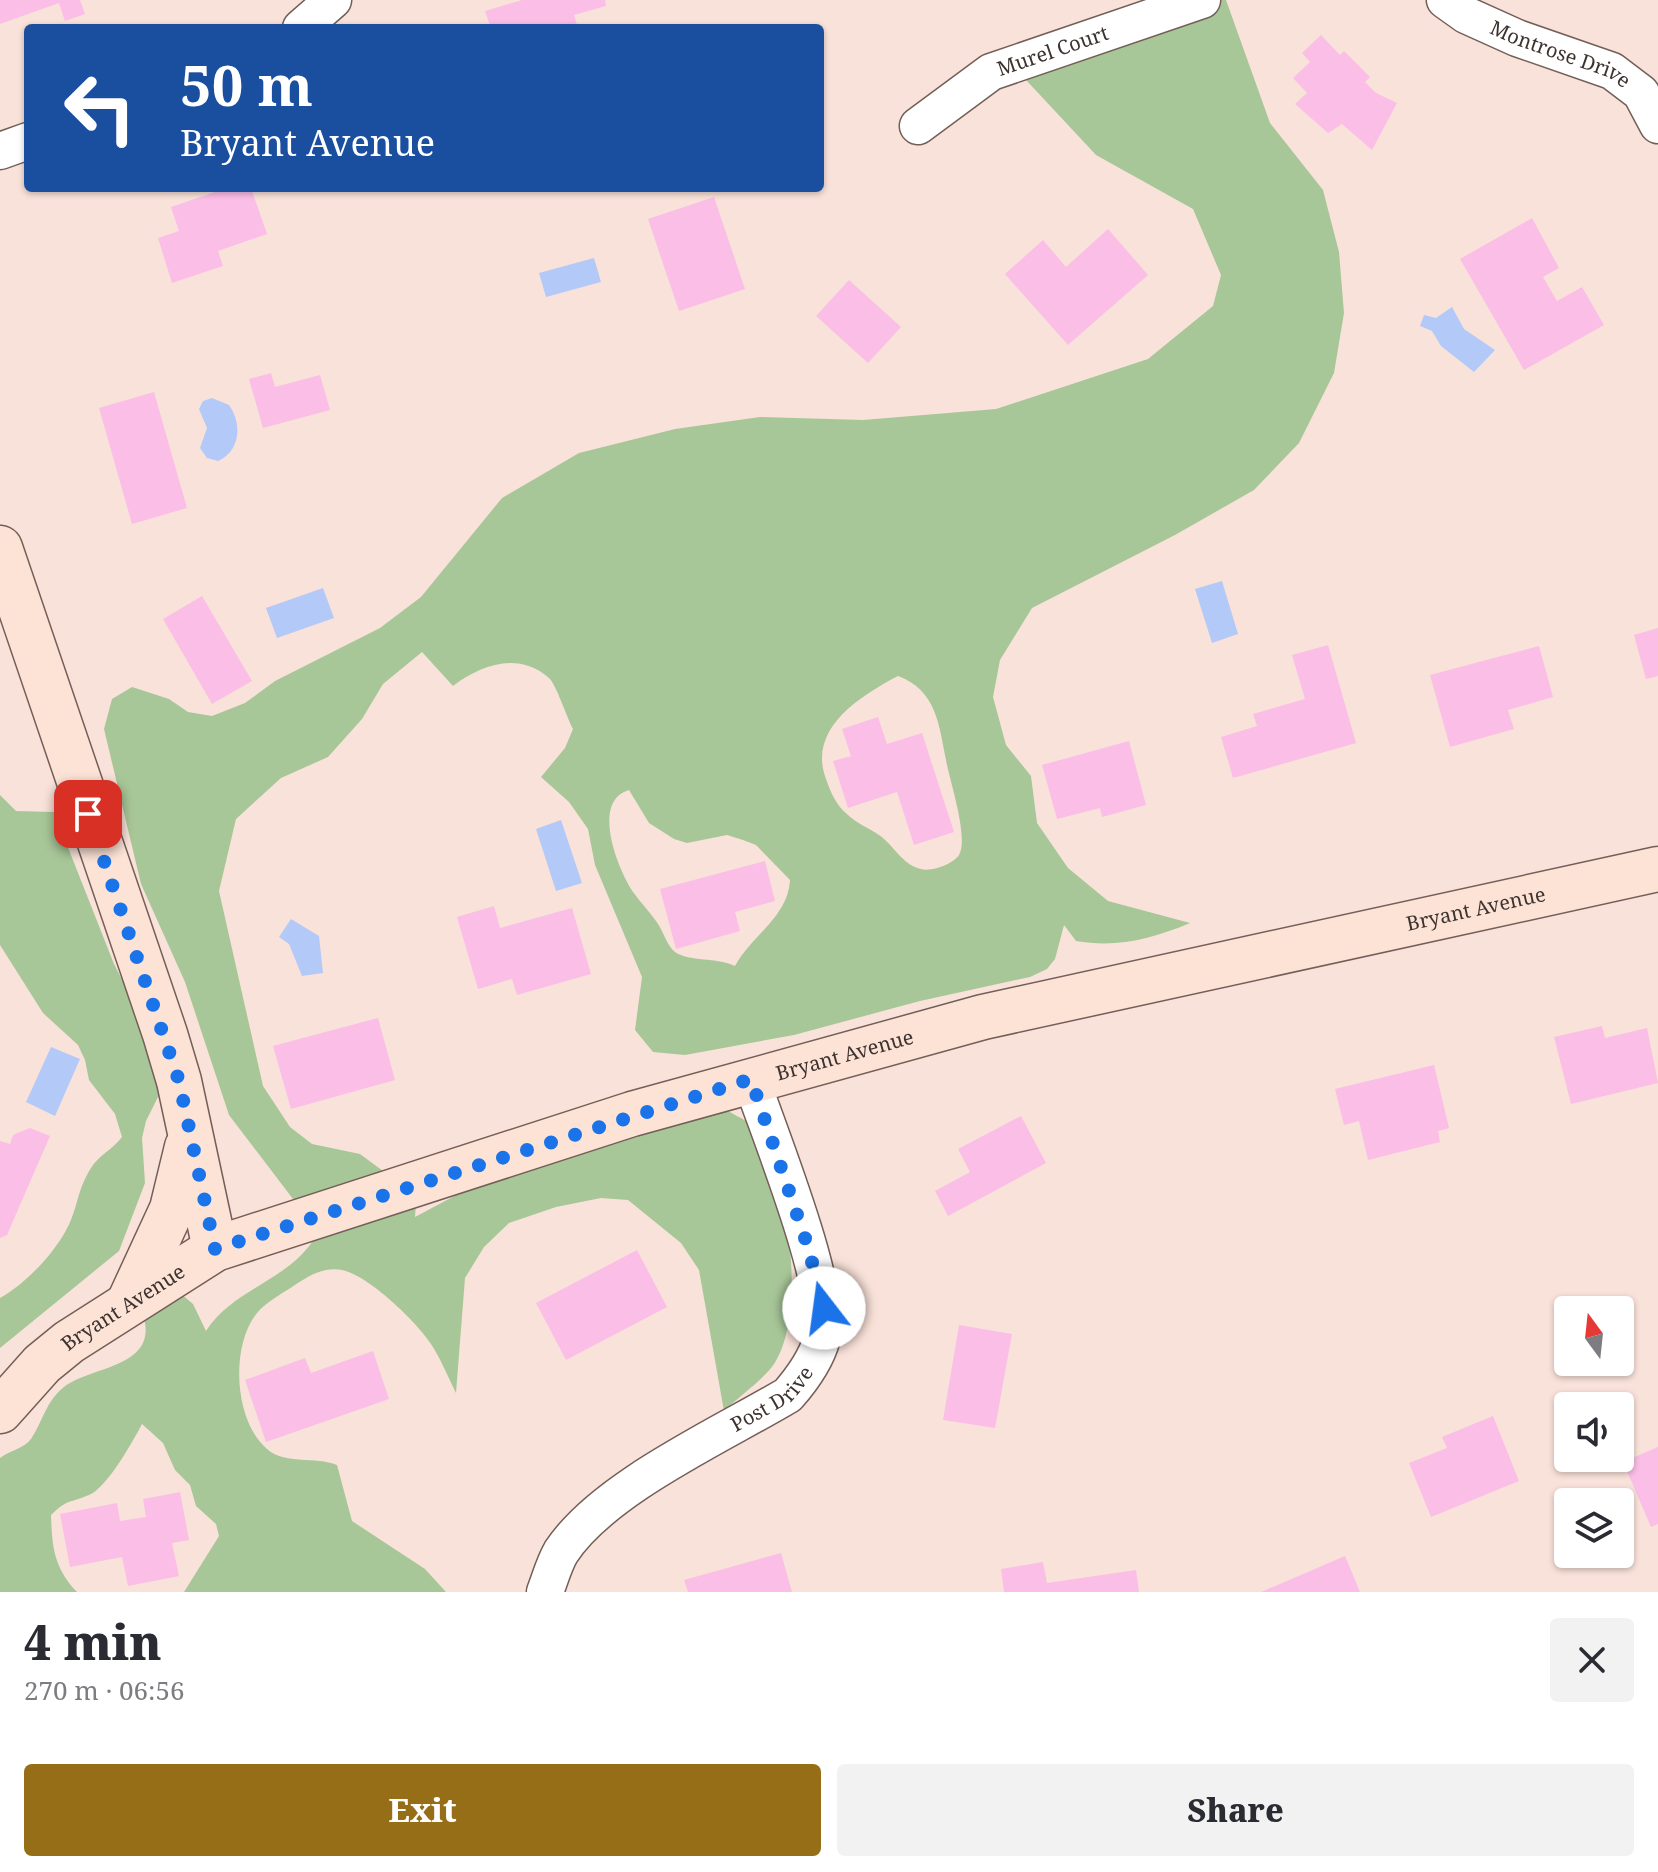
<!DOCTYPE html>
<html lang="en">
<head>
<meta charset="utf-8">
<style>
  body { margin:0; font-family:"Noto Serif",serif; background:#f2f2f3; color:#2b2b33; height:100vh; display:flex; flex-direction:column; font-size:30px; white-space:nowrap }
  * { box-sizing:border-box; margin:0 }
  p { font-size:26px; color:#7c7c81 }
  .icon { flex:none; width:44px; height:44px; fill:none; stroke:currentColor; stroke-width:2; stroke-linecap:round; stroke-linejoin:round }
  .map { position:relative; height:1592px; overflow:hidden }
  .sheet { display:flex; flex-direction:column; background:#fff; flex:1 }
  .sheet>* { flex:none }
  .hud { position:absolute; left:24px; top:24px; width:800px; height:168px; border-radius:8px; box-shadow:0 2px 6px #0004; background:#1a4fa0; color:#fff; overflow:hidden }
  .needle { width:52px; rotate:345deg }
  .tools { position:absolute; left:1554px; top:1296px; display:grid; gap:16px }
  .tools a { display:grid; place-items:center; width:80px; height:80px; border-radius:8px; background:#fff; box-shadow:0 2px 6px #0004; font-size:40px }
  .pin { position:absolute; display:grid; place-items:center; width:68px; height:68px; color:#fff; margin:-34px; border-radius:16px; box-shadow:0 4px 12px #0006 }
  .me { position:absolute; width:88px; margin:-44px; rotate:345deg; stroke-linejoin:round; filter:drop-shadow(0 0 6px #0008) }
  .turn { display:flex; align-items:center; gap:28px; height:168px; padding:0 24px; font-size:36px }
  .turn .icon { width:104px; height:104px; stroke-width:2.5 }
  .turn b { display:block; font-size:56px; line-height:68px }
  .round { display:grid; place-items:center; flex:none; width:84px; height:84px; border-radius:8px; background:#f2f2f3 }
  .head { display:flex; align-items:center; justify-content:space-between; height:136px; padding:0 24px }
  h1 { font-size:48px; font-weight:800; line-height:60px }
  .button { display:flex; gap:16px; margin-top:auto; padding:16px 24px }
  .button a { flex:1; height:92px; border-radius:8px; background:#956e17; color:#fff; font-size:32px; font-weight:800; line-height:92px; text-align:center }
  .button a+a { background:#f2f2f3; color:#2b2b33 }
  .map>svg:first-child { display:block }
</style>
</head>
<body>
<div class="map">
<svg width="1658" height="1592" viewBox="0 0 1658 1592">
  <rect width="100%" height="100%" fill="#f9e2d9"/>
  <path fill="#a8c798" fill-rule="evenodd" d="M1202 0H1226L1270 123 1323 190 1339 252 1344 313 1334 373 1299 443 1254 490 1175 535 1032 608 1000 660 993 697 1006 745 1031 776 1037 823 1068 868 1108 901 1190 923C1152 939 1117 948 1076 941L1064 925 1055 959 1047 969 1030 977 920 1001 794 1035 685 1055 653 1052 635 1030 642 977 595 865 588 829 569 802 541 777 565 748 573 729C567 718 556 684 549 678 518 651 481 665 453 686L422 652 383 684 362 719 328 757 281 778 236 819 219 891 263 1086 290 1127 312 1144 360 1154 383 1171 360 1188 416 1203 415 1217 507 1168 725 1109C732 1114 745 1119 751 1125 789 1172 808 1313 774 1364 762 1381 739 1396 724 1411L699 1270 681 1243 628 1200 601 1198 556 1207 509 1223 484 1247 465 1278 456 1393C448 1377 441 1359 431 1344 417 1322 368 1275 342 1270 323 1266 307 1277 292 1287 281 1294 265 1303 257 1313 230 1346 234 1421 267 1449 285 1465 316 1456 337 1465L352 1521 425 1569 446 1592H184L219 1536 216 1524 196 1506 190 1485 175 1470 163 1443 142 1424C133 1441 107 1488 89 1495 70 1503 67 1499 51 1515 52 1547 54 1568 77 1592H0V1458C9 1451 25 1448 31 1439 43 1421 46 1401 64 1387 90 1366 157 1368 144 1318L180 1293 193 1304 206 1331C233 1288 292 1280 317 1234L307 1207 293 1199 229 1115 185 982 141 884 104 729 112 699 132 687 169 699 188 712 212 716 245 703 275 681 380 628 421 597 502 498 579 453 675 429 760 417 863 420 996 409 1148 359 1213 306 1221 275 1193 209 1096 155 1012 65ZM898 676C936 690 939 724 946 760 950 782 969 838 959 855 953 864 932 872 921 869 902 865 893 844 879 835 869 828 856 823 848 815 836 805 831 793 826 779 807 729 860 696 898 676ZM629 790 649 823 674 839 687 843 727 835 743 840 756 845 790 880C788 917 752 935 735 966 717 957 689 962 675 952 667 946 663 930 656 921 649 911 640 902 633 892 617 868 591 801 629 790Z
    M0 795 16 811 54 812 114 964 137 1009 161 1091 146 1121 142 1138 145 1183 119 1251 0 1348V1298C27 1283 59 1249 71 1220 79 1200 78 1189 91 1168 98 1156 113 1149 122 1137L115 1114 89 1080 85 1060 78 1045 43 1013 0 945Z"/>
  <path fill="#b3c9f8" d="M594 258 601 282 546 297 539 273Z
    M1452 307 1464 329 1495 350 1474 372 1441 346 1432 331 1420 326 1424 315 1436 318Z
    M212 398 229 405C242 423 241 451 218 461L207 458 200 448 207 428 199 409 203 401Z
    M1222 581 1238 634 1212 643 1195 589Z
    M323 588 334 618 277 638 266 608Z
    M561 820 582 883 556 891 536 829Z
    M291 919 319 936 323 973 302 976 289 944 279 937Z
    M51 1047 80 1059 55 1116 26 1102Z"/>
  <path fill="#fbbee7" d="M0 0H80L85 14 65 21 59 3 0 24Z
    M522 0H605L606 6 574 15 578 28H491L485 11Z
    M1321 35 1340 55 1344 51 1370 77 1365 82 1376 93 1397 103 1372 150 1342 124 1328 133 1295 104 1307 93 1293 78 1310 62 1302 53Z
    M227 188H251L267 234 218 251 223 266 172 283 158 238 179 231 171 207Z
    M714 197 745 289 679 311 648 219Z
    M1532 218 1559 268 1543 277 1557 301 1582 287 1604 325 1524 370 1460 259Z
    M1108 229 1148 275 1068 345 1005 274 1043 240 1066 267Z
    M849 280 901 327 868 363 816 316Z
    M271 373 275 387 320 375 330 410 263 428 249 379Z
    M154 392 187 508 132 524 99 408Z
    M202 596 252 681 212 704 163 619Z
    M1658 628V676L1646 679 1634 635Z
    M1328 645 1356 743 1233 778 1221 737 1257 726 1253 714 1305 699 1292 655Z
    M1539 646 1553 697 1508 710 1514 729 1450 747 1430 675Z
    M878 717 887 744 922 733 954 832 914 845 897 792 848 808 833 761 851 756 842 729Z
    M1129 741 1146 805 1102 817 1100 808 1057 819 1042 765Z
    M765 861 775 901 735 912 740 931 676 949 660 889Z
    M494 906 500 928 572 908 591 974 517 995 512 979 478 989 457 917Z
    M378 1018 395 1080 291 1109 273 1046Z
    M1602 1026 1605 1038 1647 1028 1658 1083 1571 1104 1554 1037Z
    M1434 1065 1449 1128 1438 1131 1440 1142 1368 1160 1359 1121 1344 1125 1335 1089Z
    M1021 1116 1046 1163 948 1216 935 1191 970 1172 958 1149Z
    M30 1128 50 1136 7 1235 0 1238V1141L10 1144 13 1135Z
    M637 1250 667 1307 566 1360 536 1303Z
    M959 1325 1012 1334 995 1428 943 1420Z
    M373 1351 389 1399 266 1442 245 1380 305 1358 311 1373Z
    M1493 1416 1519 1481 1431 1517 1409 1463 1447 1448 1442 1437Z
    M1658 1447V1524L1651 1527 1623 1462Z
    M180 1492 189 1540 172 1543 179 1576 128 1586 122 1557 70 1567 60 1514 117 1503 120 1521 146 1517 143 1499Z
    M781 1553 792 1592H688L684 1580Z
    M1345 1556 1360 1592H1261Z
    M1043 1562 1047 1583 1136 1570 1139 1592H1004L1001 1569Z"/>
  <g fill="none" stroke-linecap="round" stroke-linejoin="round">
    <defs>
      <g id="minor">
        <path id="s1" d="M1445 0 1466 15 1517 38 1612 71 1641 93 1658 125"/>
        <path d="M301 28 333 0"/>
        <path id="s2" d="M918 126 991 72 1202 0"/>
        <path d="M0 151 28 141"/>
        <path id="s3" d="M545 1592C550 1579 554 1564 561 1552 603 1488 721 1435 788 1395 802 1379 816 1360 822 1338 833 1289 769 1133 751 1079"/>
      </g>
      <g id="secondary">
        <path d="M0 548 165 1034 179 1081 215 1249"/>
        <path d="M130 1300 172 1209 187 1147"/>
        <path id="s4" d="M0 1411 42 1364 69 1342 215 1249 632 1114 983 1017 1658 869"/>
      </g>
    </defs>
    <use href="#minor" stroke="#735f58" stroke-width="39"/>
    <use href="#secondary" stroke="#735f58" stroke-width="47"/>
    <use href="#minor" stroke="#fff" stroke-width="36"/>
    <use href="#secondary" stroke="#fde2d6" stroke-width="44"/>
  </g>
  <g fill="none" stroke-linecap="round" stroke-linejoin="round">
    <path stroke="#1a73e8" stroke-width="14" stroke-dasharray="0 25.2" d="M88 814 179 1081 215 1249 751 1079 808 1247 824 1308"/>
  </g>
  <g text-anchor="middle" stroke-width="8" stroke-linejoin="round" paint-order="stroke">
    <g font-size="20" fill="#3c3330" stroke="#fff">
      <text dy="7" stroke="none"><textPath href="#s2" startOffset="156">Murel Court</textPath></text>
      <text dy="7" stroke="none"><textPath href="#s1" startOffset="128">Montrose Drive</textPath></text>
      <text dy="7" stroke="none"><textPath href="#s4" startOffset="1578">Bryant Avenue</textPath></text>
      <text dy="7" stroke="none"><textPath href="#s4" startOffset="930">Bryant Avenue</textPath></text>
      <text dy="7" stroke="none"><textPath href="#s4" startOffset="162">Bryant Avenue</textPath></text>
      <text dy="7" stroke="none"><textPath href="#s3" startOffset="306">Post Drive</textPath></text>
    </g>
  </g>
</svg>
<div class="tools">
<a><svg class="needle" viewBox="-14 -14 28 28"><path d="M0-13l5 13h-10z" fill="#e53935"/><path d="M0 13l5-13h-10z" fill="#7c7c81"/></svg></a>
<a><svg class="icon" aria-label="sound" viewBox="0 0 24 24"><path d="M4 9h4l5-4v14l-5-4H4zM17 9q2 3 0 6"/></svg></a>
<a><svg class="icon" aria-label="layers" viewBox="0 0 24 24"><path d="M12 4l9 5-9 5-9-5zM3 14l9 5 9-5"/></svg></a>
</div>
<div class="pin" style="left:88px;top:814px;background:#d93025"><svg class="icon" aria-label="arrive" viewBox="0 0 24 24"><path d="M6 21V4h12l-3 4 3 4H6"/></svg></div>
<svg class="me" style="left:824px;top:1308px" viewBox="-20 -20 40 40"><circle r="19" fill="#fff"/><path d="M0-13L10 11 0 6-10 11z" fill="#1a73e8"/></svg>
<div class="hud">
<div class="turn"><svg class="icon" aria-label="left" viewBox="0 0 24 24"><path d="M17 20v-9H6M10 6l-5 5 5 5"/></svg><div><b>50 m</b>Bryant Avenue</div></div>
</div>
</div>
<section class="sheet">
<div class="head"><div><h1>4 min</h1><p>270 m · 06:56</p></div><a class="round"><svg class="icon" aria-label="close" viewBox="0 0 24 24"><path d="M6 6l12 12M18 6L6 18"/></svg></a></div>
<div class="button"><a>Exit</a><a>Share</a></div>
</section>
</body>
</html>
